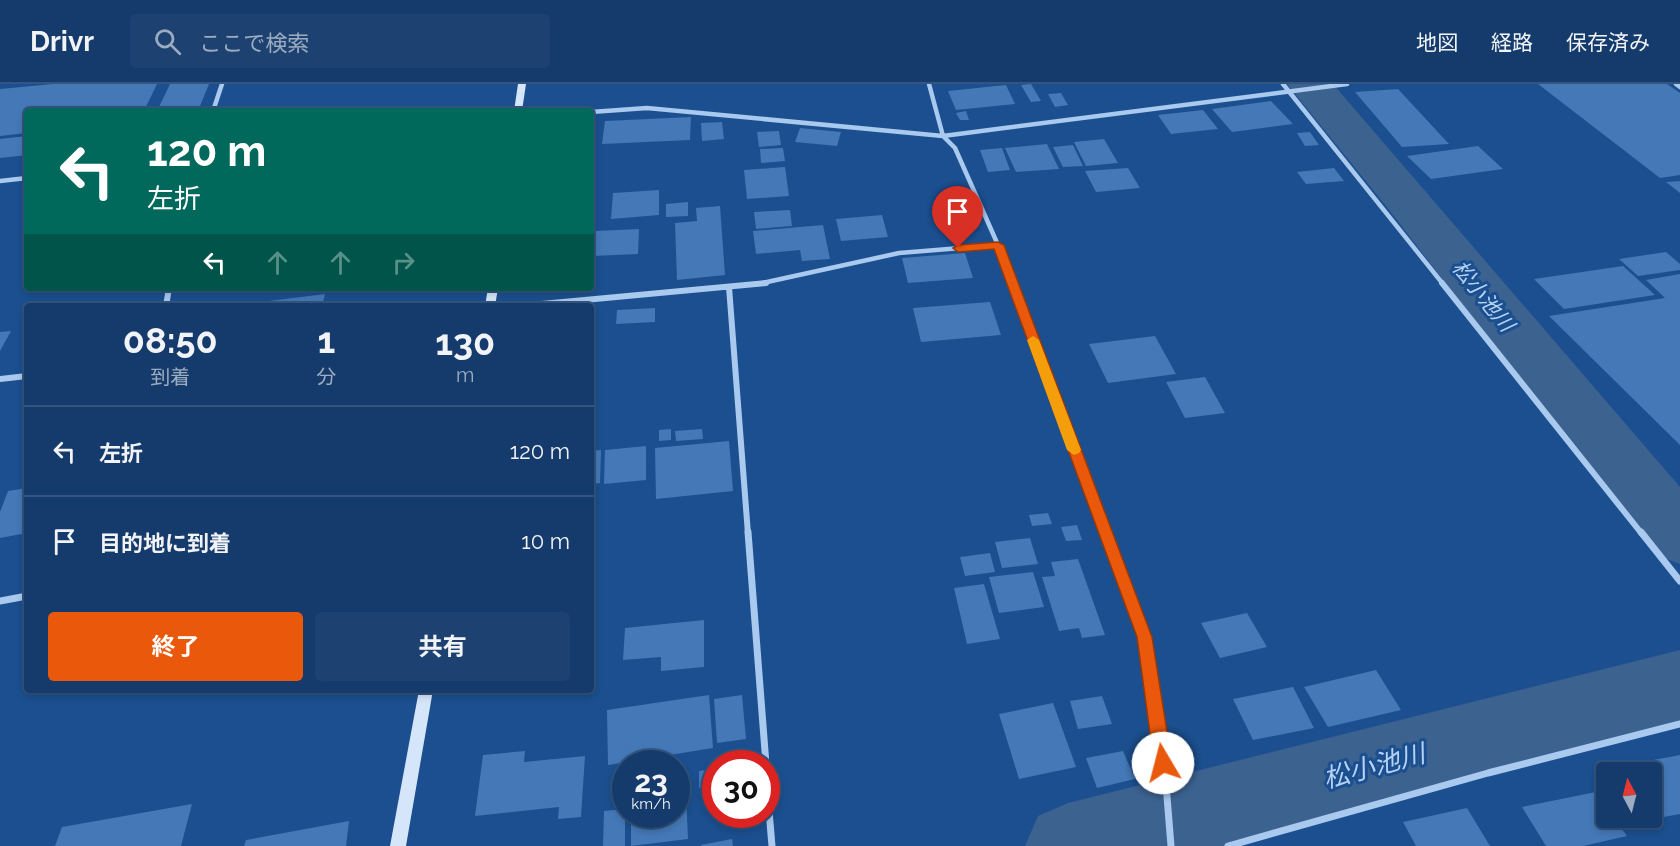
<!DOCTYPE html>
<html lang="ja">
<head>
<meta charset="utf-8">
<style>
  body { margin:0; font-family:Raleway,"Noto Sans JP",sans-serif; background:#1d4271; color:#f1f3f6; height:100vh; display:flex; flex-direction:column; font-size:22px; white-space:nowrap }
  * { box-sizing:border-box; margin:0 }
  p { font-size:20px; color:#9dadc1 }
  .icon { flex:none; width:33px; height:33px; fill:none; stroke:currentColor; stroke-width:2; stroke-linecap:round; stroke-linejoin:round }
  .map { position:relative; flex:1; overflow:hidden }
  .side { position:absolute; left:24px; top:219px; width:570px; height:390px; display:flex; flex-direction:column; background:#143b6b; border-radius:6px; box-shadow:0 3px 9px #0003,0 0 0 2px #33557e }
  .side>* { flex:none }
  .top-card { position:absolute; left:24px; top:24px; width:570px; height:183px; border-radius:6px; box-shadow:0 3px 9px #0003,0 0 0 2px #33557e; background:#00695c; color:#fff; overflow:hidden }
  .needle { width:39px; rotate:353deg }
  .controls { position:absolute; left:1596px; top:678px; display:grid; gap:12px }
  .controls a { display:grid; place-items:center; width:66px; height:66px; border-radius:6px; background:#143b6b; box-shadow:0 3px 9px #0003,0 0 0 2px #33557e; font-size:30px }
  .speed { position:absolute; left:612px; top:666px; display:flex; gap:12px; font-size:30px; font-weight:700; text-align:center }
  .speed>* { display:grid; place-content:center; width:78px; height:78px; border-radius:50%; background:#143b6b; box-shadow:0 3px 9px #0003,0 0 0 2px #33557e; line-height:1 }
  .speed small { font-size:15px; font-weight:400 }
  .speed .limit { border:9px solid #d22; background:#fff; color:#111 }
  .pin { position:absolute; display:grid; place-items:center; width:51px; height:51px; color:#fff; margin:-62px -26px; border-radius:50% 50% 50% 0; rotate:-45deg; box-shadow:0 0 6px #0007 }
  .pin .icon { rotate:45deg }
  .me { position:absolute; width:66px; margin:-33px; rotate:352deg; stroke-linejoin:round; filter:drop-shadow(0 0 4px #0008) }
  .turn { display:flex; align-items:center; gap:21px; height:126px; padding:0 24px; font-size:27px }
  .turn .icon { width:78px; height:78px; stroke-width:2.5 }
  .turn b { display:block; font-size:42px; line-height:51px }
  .lanes { display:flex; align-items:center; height:57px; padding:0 24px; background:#0003; justify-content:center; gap:30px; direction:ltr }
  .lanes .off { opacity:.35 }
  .eta { display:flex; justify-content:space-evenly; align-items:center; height:102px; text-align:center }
  .eta b { font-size:36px; font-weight:700; line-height:42px }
  .button { display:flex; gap:12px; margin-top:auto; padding:12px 24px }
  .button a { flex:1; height:69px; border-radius:6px; background:#ea580c; color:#fff; font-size:24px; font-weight:700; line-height:69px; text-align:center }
  .button a+a { background:#1d4271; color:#f1f3f6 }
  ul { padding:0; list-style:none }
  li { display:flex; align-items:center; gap:18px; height:90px; padding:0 24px; border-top:2px solid #33557e }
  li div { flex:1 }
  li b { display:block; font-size:22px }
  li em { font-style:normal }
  header { display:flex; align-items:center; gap:36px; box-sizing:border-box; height:84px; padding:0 30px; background:#143b6b; border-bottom:2px solid #33557e }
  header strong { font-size:28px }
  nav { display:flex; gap:33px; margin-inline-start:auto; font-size:21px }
  .search { width:420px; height:54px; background:#1d4271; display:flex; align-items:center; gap:15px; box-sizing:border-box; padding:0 21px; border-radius:6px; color:#9dadc1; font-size:22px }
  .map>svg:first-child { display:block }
</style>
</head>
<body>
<header>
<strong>Drivr</strong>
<div class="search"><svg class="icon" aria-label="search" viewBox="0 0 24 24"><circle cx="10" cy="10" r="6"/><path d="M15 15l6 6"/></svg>ここで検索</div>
<nav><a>地図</a><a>経路</a><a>保存済み</a></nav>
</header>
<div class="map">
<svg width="1680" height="762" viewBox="0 0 1680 762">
  <rect width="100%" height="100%" fill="#1b4f8f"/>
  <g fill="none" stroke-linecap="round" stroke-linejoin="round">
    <path fill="#3c6290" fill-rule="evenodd" d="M1287 0H1333L1680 403V480L1656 471 1386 122Z
      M1680 566V638L1225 762H1025L1038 732 1068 719Z"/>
  </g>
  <path fill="#4478b7" d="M53 0H157L144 27H27V49L0 52V5Z
    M170 0H209L198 27H157Z
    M1031 0 1041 17 1031 18 1021 1Z
    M1538 0H1667L1680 9V91L1660 94Z
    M1006 1 1015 20 956 26 948 7Z
    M1398 5 1449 60 1402 63 1355 8Z
    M1061 9 1068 21 1055 23 1048 10Z
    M1271 17 1293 40 1232 48 1212 25Z
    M1203 26 1218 45 1171 50 1158 31Z
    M966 27 969 36H960L956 29Z
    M691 33 690 56 602 60 605 37Z
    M722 38 724 55 702 57 701 39Z
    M800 44 841 48 837 62 795 58Z
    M779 47 781 61 759 63 757 48Z
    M1310 48 1319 61 1305 62 1297 49Z
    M27 52V71L0 74V55Z
    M1104 55 1118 79 1086 82 1074 58Z
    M1047 60 1059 85 1016 88 1005 64Z
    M1073 61 1083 82 1063 83 1053 63Z
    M1478 62 1503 85 1431 95 1407 72Z
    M783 64 785 77 761 79 760 65Z
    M1002 64 1010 86 988 88 980 66Z
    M785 83 789 112 747 115 744 86Z
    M1128 84 1140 104 1096 108 1085 87Z
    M1334 84 1344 97 1306 100 1297 88Z
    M1680 97V109L1666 98Z
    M659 106V131L611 135 613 109Z
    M688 118V132L666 133V120Z
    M720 122 725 191 677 196 675 139 697 137 696 124Z
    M790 126 792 142 756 145 754 128Z
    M882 131 888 153 841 157 836 135Z
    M823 141 830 175 802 177 800 166 756 170 753 147Z
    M639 145 638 170 593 172 596 147Z
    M1666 168 1680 180V186L1638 192 1619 175Z
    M965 169 973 194 908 199 902 174Z
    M1623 182 1655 211 1564 225 1534 195Z
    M1680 190V361L1549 232 1665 214 1646 196Z
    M325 210 322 222H267L269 217Z
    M265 217 263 222H228V220Z
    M990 218 1001 251 921 258 913 224Z
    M655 224V238L616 240 617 226Z
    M11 247 0 267V248Z
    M1155 252 1176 290 1108 299 1089 260Z
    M1205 293 1225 329 1185 334 1166 298Z
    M671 345V356L659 357V346Z
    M702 345 703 355 676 357 675 347Z
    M729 357 733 407 656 415 655 364Z
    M646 362V396L604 400 605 366Z
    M601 366 600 399 591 400V367Z
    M27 404V449L0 454V428L8 407Z
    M1048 429 1052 440 1032 442 1029 431Z
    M1077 441 1082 456 1066 457 1061 443Z
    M1030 454 1038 480 1002 484 995 458Z
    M990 469 995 488 965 492 960 473Z
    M1078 475 1105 551 1082 554 1079 544 1059 547 1042 493 1055 492 1051 478Z
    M1033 488 1044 523 999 529 989 493Z
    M984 500 1000 555 967 560 954 504Z
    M1247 529 1267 563 1220 574 1201 539Z
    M704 536V583L661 587V573L623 576 625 544Z
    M1376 586 1401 626 1328 643 1304 603Z
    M1293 603 1314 644 1253 656 1233 615Z
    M709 611 713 664 608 681 607 626Z
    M742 611 746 655 717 659 714 615Z
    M1102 612 1112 640 1078 645 1070 617Z
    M1053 619 1076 683 1019 695 999 630Z
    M525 667 524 678 585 672 581 733 558 735 559 723 475 732 483 671Z
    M1123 667 1135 695 1097 704 1086 674Z
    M1680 671V730L1658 734 1652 726V688H1625L1621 682Z
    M716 685V702L699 704V687Z
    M1596 708 1606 723V734H1614L1627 752 1583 762H1546L1522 723Z
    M686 710 688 755 631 762V730H676V712Z
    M192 720 181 762H55L62 743Z
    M1467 724 1490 762H1416L1403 738Z
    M625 725V762H603L604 727Z
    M349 737 346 762H244L246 756Z
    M732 755 733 762H701V761Z"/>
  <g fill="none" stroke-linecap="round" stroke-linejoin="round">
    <path stroke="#a9c9ee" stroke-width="4.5" d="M929 0 943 52 955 64 998 161 1013 200
      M1283 0 1443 200
      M1676 0 1680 3
      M213 27 222 0
      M591 28 647 24 943 52 1347 0
      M0 97 27 94
      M758 200 899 169 998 161"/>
    <path stroke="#a9c9ee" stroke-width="6" d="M1012 199 1106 450
      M1442 199 1642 450
      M729 203 748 450
      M166 222 169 204
      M520 222 766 199
      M0 295 27 292"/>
    <path stroke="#a9c9ee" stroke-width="7" d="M748 448 766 680
      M1105 448 1144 553 1166 700 1171 762
      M1641 448 1680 497
      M0 517 27 512
      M766 691 772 762
      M1228 762 1488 689 1680 640"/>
    <path fill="#d6e6fa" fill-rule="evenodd" d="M518 0H526L522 27H514Z
      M488 204H498L495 222H485Z
      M419 606H433L406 762H390Z"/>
  </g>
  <path fill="#ea580c" stroke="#983908" stroke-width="1.5" d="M998 158 1004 161 1152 553 1172 679 1169 685 1163 688 1157 685 1154 679 1137 553 994 165 958 168 953 164 958 161Z"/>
  <path fill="#f59e0b" d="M1033 252 1039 256 1081 366 1079 369 1074 371 1067 366 1027 256Z"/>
  <g text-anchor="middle" stroke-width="6" stroke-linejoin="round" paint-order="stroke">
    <g font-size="21" font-style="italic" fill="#b5d3f5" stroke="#1b4f8f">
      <text transform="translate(1483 212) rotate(51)" y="7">松小池川</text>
    </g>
    <g font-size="26" font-style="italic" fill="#b5d3f5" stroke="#1b4f8f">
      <text transform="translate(1374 682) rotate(-15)" y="9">松小池川</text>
    </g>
  </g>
</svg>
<div class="controls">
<a><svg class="needle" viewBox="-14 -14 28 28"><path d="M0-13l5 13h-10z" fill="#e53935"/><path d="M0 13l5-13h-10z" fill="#9dadc1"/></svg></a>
</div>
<div class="speed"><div>23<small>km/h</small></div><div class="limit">30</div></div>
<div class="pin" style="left:958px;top:164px;background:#d93025"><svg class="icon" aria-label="arrive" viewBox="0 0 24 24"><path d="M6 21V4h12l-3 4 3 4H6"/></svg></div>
<svg class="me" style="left:1163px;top:679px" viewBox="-20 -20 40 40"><circle r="19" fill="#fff"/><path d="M0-13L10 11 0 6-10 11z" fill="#ea580c"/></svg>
<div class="top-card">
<div class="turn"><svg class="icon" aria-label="left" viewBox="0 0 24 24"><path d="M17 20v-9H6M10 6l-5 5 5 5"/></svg><div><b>120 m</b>左折</div></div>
<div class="lanes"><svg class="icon" aria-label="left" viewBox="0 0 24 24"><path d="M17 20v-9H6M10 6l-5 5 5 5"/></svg><svg class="icon off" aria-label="ahead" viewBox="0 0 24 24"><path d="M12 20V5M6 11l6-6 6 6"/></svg><svg class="icon off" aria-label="ahead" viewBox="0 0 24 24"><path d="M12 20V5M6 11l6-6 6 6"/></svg><svg class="icon off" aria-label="right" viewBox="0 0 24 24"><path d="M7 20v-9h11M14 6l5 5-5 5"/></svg></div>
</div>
<section class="side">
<div class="eta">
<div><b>08:50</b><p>到着</p></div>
<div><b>1</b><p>分</p></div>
<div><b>130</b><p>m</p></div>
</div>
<ul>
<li><svg class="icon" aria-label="left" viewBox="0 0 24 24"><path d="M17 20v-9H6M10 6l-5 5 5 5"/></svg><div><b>左折</b></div><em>120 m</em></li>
<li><svg class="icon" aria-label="arrive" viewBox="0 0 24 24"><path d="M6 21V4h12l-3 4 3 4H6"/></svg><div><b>目的地に到着</b></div><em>10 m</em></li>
</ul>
<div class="button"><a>終了</a><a>共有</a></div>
</section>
</div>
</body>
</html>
